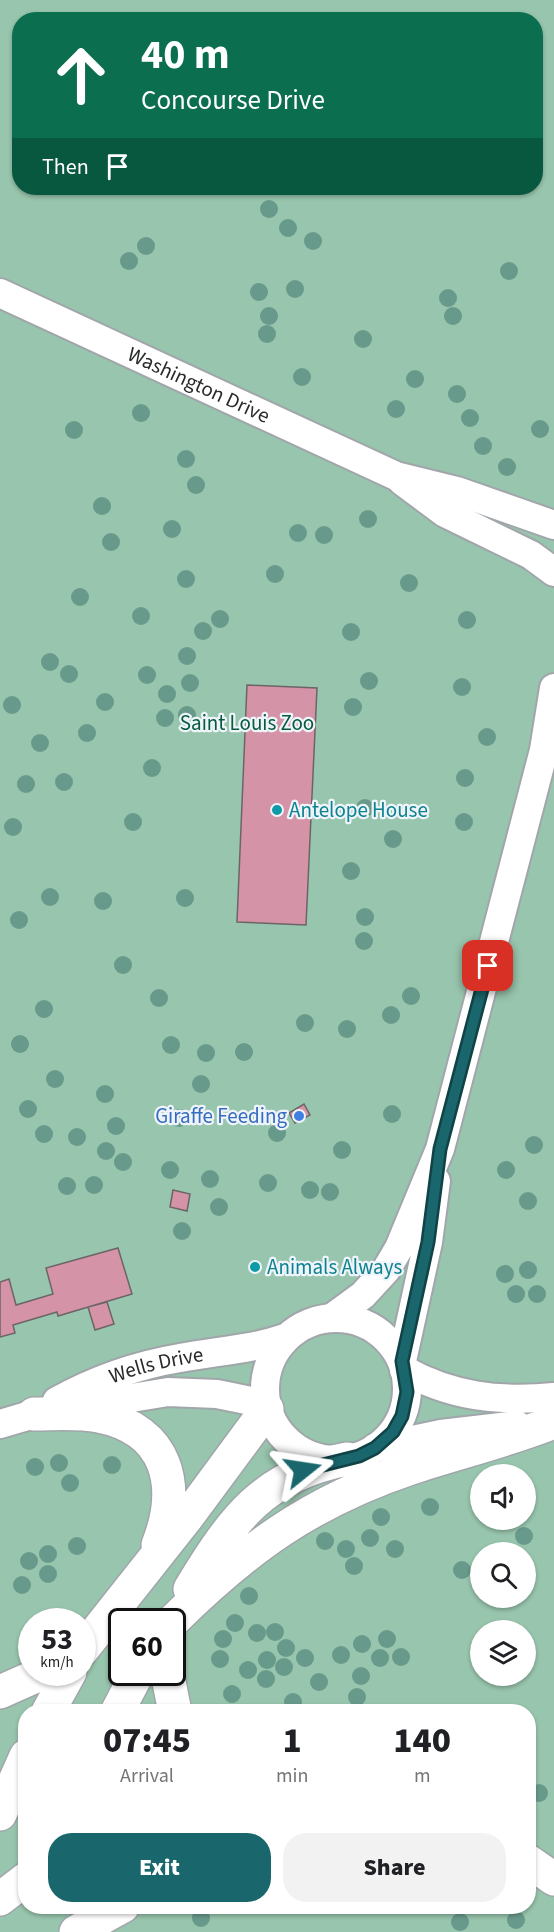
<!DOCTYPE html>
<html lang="en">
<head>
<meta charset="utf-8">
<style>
  body { margin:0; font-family:"Source Sans 3",sans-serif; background:#f2f2f2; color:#202124; height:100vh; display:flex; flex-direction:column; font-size:22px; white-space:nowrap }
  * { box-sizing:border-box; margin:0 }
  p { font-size:20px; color:#757577 }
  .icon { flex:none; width:33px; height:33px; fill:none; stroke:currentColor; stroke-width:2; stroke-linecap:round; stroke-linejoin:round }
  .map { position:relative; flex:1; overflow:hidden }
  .sheet { position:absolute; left:18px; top:1704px; width:518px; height:210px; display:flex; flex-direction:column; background:#fff; border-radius:24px; box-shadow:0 2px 4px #0004 }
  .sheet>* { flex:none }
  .guide { position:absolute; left:12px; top:12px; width:531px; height:183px; border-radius:24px; box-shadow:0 2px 4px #0004; background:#0b6e4f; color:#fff; overflow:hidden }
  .fabs { position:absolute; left:470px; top:1464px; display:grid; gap:12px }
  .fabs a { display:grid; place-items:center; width:66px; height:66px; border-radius:50%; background:#fff; box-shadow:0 2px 4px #0004; font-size:30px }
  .speed { position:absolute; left:18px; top:1608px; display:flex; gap:12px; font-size:30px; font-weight:700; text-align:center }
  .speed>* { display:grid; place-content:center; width:78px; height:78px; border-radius:50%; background:#fff; box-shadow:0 2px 4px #0004; line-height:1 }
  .speed small { font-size:15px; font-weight:400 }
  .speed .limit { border:3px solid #111; border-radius:9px; background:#fff; color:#111 }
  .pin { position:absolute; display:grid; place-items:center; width:51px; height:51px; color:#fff; margin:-26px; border-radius:12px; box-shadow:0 3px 9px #0006 }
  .me { position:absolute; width:66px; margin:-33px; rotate:75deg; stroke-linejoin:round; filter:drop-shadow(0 0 4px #0008) }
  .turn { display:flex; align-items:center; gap:21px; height:126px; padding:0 30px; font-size:27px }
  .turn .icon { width:78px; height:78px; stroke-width:2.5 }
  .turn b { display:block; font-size:42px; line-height:51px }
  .then { display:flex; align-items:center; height:57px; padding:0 30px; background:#0003; gap:12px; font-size:22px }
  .eta { display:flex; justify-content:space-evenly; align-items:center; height:102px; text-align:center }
  .eta b { font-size:36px; font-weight:800; line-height:42px }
  .cta { display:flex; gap:12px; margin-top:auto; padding:12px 30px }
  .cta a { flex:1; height:69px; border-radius:24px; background:#19666c; color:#fff; font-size:24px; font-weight:800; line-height:69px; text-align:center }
  .cta a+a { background:#f2f2f2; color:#202124 }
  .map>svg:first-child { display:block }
</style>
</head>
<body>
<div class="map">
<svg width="554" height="1932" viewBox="0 0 554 1932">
  <rect width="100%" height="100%" fill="#e1e6eb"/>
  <path fill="#98c5ad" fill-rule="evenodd" d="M0 0H554V1932H0ZM20 20H536V188H20ZM480 1474H525V1520H480ZM480 1552H525V1598H480ZM32 1622H82V1672H32ZM122 1622H172V1672H122ZM480 1630H525V1676H480ZM26 1712H528V1906H26Z"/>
  <path fill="#d593a8" stroke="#6c6567" stroke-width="1.5" d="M247 685 317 688 306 925 237 922Z
    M304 1104 310 1115 295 1123 289 1113Z
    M173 1190 190 1194 187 1211 170 1207Z
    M118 1248 132 1294 58 1316 57 1312 13 1325 15 1333 0 1337V1282L9 1279 16 1305 53 1294 46 1268Z
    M107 1302 114 1324 95 1330 88 1307Z"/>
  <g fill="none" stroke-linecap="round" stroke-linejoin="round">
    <defs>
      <g id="minor">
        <path id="s1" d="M0 293 396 476 457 491 554 525"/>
        <path d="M402 481 445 513 531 555 554 572"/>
        <path d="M333 1317 363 1295 386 1270 399 1248 440 1149 544 750 554 688"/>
        <circle cx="336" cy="1389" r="71"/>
        <path d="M402 1361 428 1242 436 1181"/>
        <path d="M404 1370C452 1397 500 1402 554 1397"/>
        <path id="s2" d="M57 1401C95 1380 138 1365 180 1358 215 1351 250 1350 285 1338"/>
        <path d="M0 1424 34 1414 168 1392 217 1394 266 1404"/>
        <path d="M375 1448 441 1434 517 1425"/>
      </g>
      <path id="major" d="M34 1414C55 1414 78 1412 99 1416 169 1430 181 1486 158 1545
        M190 1589C232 1520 263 1475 347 1459
        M172 1622C247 1548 310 1502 411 1468 459 1452 507 1441 554 1422
        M82 1650 188 1516 267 1409
        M48 1712 70 1672
        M117 1712 138 1672
        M0 1814 26 1756
        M0 1899 26 1879"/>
      <path id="highway" d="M82 1649 83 1648
        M167 1672 175 1712
        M0 1692 45 1672
        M528 1861 554 1879
        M76 1932 123 1906"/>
    </defs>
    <use href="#minor" stroke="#a0a6aa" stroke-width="32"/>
    <use href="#major" stroke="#a0a6aa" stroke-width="36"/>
    <use href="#highway" stroke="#a0a6aa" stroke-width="36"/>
    <use href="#minor" stroke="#fff" stroke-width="28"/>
    <use href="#major" stroke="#fff" stroke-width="33"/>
    <use href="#highway" stroke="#fff" stroke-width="33"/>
  </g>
  <g fill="#689a8b">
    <circle cx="269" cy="209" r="9"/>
    <circle cx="288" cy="228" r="9"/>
    <circle cx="313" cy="241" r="9"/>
    <circle cx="146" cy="246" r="9"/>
    <circle cx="129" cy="261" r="9"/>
    <circle cx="509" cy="271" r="9"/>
    <circle cx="295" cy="289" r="9"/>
    <circle cx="259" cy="292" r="9"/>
    <circle cx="448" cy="298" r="9"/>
    <circle cx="269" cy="316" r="9"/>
    <circle cx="453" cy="316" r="9"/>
    <circle cx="267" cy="334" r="9"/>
    <circle cx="363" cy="339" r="9"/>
    <circle cx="302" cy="377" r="9"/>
    <circle cx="415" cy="379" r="9"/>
    <circle cx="457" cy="394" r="9"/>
    <circle cx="396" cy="409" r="9"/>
    <circle cx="141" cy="413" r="9"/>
    <circle cx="470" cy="418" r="9"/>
    <circle cx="540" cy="429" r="9"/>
    <circle cx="74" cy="430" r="9"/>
    <circle cx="483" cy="446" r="9"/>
    <circle cx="186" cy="459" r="9"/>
    <circle cx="507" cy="467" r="9"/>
    <circle cx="196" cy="485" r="9"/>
    <circle cx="102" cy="506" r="9"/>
    <circle cx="368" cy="519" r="9"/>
    <circle cx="172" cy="529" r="9"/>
    <circle cx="298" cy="533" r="9"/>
    <circle cx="324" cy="535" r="9"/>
    <circle cx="111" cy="542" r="9"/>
    <circle cx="275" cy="574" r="9"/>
    <circle cx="186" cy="579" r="9"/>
    <circle cx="409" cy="583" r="9"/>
    <circle cx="80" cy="597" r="9"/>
    <circle cx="141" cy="616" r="9"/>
    <circle cx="220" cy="619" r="9"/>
    <circle cx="467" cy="620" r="9"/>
    <circle cx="203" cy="631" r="9"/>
    <circle cx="351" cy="632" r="9"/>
    <circle cx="187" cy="656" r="9"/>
    <circle cx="50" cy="662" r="9"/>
    <circle cx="69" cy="674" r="9"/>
    <circle cx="147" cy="675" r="9"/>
    <circle cx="369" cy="681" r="9"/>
    <circle cx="190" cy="683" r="9"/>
    <circle cx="462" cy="687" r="9"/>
    <circle cx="167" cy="694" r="9"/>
    <circle cx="105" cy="702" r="9"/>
    <circle cx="12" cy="705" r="9"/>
    <circle cx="353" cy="707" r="9"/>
    <circle cx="187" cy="715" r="9"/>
    <circle cx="165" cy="718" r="9"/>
    <circle cx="87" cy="733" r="9"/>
    <circle cx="487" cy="737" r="9"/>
    <circle cx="40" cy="743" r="9"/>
    <circle cx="152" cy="768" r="9"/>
    <circle cx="465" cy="778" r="9"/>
    <circle cx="64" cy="782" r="9"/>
    <circle cx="26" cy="784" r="9"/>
    <circle cx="365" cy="808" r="9"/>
    <circle cx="133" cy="822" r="9"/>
    <circle cx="464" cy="822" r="9"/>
    <circle cx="13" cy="827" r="9"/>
    <circle cx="393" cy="839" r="9"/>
    <circle cx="351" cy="871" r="9"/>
    <circle cx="50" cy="897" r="9"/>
    <circle cx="185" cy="898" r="9"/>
    <circle cx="103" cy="901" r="9"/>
    <circle cx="365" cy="917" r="9"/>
    <circle cx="19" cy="920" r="9"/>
    <circle cx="364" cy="941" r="9"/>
    <circle cx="123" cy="965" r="9"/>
    <circle cx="411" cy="996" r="9"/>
    <circle cx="159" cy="998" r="9"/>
    <circle cx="44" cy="1009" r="9"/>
    <circle cx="391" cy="1015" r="9"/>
    <circle cx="305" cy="1023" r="9"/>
    <circle cx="347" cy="1029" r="9"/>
    <circle cx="20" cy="1044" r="9"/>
    <circle cx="171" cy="1045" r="9"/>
    <circle cx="244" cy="1052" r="9"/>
    <circle cx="206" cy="1053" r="9"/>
    <circle cx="55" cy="1079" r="9"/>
    <circle cx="201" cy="1084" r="9"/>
    <circle cx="105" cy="1094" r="9"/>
    <circle cx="28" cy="1109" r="9"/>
    <circle cx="392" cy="1114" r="9"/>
    <circle cx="179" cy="1118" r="9"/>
    <circle cx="116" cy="1126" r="9"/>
    <circle cx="277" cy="1133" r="9"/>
    <circle cx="44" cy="1134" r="9"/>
    <circle cx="77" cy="1137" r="9"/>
    <circle cx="534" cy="1145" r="9"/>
    <circle cx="342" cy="1150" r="9"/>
    <circle cx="106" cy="1151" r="9"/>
    <circle cx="123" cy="1162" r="9"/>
    <circle cx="170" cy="1170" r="9"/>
    <circle cx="506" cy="1170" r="9"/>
    <circle cx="210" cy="1179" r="9"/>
    <circle cx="268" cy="1183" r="9"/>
    <circle cx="94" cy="1185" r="9"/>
    <circle cx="67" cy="1186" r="9"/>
    <circle cx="310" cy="1190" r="9"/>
    <circle cx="330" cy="1192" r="9"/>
    <circle cx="528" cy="1201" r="9"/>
    <circle cx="219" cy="1207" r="9"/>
    <circle cx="182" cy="1231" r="9"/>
    <circle cx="528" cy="1270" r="9"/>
    <circle cx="505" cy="1274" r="9"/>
    <circle cx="516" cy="1294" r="9"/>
    <circle cx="537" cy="1294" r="9"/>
    <circle cx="59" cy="1463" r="9"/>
    <circle cx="112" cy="1465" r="9"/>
    <circle cx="35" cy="1467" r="9"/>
    <circle cx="70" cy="1483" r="9"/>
    <circle cx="430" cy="1507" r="9"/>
    <circle cx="381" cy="1517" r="9"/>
    <circle cx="524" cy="1536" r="9"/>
    <circle cx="370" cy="1538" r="9"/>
    <circle cx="325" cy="1541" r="9"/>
    <circle cx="77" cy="1546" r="9"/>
    <circle cx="346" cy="1549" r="9"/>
    <circle cx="395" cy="1549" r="9"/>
    <circle cx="48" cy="1554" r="9"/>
    <circle cx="29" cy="1561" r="9"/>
    <circle cx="354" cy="1566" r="9"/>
    <circle cx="462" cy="1570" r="9"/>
    <circle cx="48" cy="1574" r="9"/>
    <circle cx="22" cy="1585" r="9"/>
    <circle cx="249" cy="1596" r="9"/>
    <circle cx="235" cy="1623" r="9"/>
    <circle cx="275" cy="1632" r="9"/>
    <circle cx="257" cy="1633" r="9"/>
    <circle cx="223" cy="1639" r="9"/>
    <circle cx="387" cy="1639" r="9"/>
    <circle cx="362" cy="1644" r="9"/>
    <circle cx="286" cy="1648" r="9"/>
    <circle cx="341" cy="1655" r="9"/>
    <circle cx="401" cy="1657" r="9"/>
    <circle cx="305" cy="1658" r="9"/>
    <circle cx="380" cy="1658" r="9"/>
    <circle cx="220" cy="1659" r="9"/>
    <circle cx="267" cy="1660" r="9"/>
    <circle cx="284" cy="1667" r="9"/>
    <circle cx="248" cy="1670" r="9"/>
    <circle cx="361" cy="1676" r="9"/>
    <circle cx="266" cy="1679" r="9"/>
    <circle cx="319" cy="1682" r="9"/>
    <circle cx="232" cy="1694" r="9"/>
    <circle cx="357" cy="1697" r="9"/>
    <circle cx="293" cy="1702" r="9"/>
    <circle cx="539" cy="1793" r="9"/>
    <circle cx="201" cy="1918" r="9"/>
    <circle cx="516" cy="1920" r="9"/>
    <circle cx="460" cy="1922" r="9"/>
  </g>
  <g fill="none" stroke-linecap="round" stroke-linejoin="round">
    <defs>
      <path id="route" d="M303 1470 359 1456 375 1448 393 1432 402 1416 407 1392 402 1361 428 1242 440 1149 488 966"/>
    </defs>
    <use href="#route" stroke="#104246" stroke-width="15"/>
    <use href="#route" stroke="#19666c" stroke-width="10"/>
  </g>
  <g fill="#0f9aa8" stroke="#eef4f9" stroke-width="2">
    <circle cx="277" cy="810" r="6"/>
    <circle cx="255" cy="1267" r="6"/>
  </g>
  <circle fill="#3f7fe0" stroke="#eef4f9" stroke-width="2" cx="299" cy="1116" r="6"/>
  <g text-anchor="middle" stroke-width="4.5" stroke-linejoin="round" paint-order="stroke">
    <g font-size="21" fill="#282a2b" stroke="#eef4f9">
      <text dy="7" stroke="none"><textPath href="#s1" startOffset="219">Washington Drive</textPath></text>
      <text dy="7" stroke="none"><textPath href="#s2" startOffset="106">Wells Drive</textPath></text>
    </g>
    <g font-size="21" fill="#055b3c" stroke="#eef4f9">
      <text x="247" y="730">Saint Louis Zoo</text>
    </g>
    <g font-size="21" fill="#0d838f" stroke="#eef4f9" text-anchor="start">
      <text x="289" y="817">Antelope House</text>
      <text x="267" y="1274">Animals Always</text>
    </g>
    <g font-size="21" fill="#366cbe" stroke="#eef4f9" text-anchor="end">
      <text x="287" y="1123">Giraffe Feeding</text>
    </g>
  </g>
</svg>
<div class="fabs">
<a><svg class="icon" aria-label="sound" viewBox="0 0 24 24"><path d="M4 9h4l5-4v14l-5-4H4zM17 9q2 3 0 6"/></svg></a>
<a><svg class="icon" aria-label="search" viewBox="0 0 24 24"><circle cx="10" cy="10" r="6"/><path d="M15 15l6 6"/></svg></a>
<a><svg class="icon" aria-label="layers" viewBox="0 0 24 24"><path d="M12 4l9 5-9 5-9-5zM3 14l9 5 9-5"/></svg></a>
</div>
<div class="speed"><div>53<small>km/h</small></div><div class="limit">60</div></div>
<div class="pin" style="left:488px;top:966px;background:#d93025"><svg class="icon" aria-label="arrive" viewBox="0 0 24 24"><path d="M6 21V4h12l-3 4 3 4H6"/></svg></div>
<svg class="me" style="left:303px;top:1470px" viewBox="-20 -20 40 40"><path d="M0-17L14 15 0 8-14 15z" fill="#19666c" stroke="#fff" stroke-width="4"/></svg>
<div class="guide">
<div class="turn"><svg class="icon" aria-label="ahead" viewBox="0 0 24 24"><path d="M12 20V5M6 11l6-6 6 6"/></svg><div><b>40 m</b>Concourse Drive</div></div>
<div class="then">Then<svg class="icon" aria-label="arrive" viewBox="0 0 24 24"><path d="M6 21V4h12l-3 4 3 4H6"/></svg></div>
</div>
<section class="sheet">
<div class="eta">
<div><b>07:45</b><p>Arrival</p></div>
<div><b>1</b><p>min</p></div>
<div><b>140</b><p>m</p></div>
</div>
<div class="cta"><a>Exit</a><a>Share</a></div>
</section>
</div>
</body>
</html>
